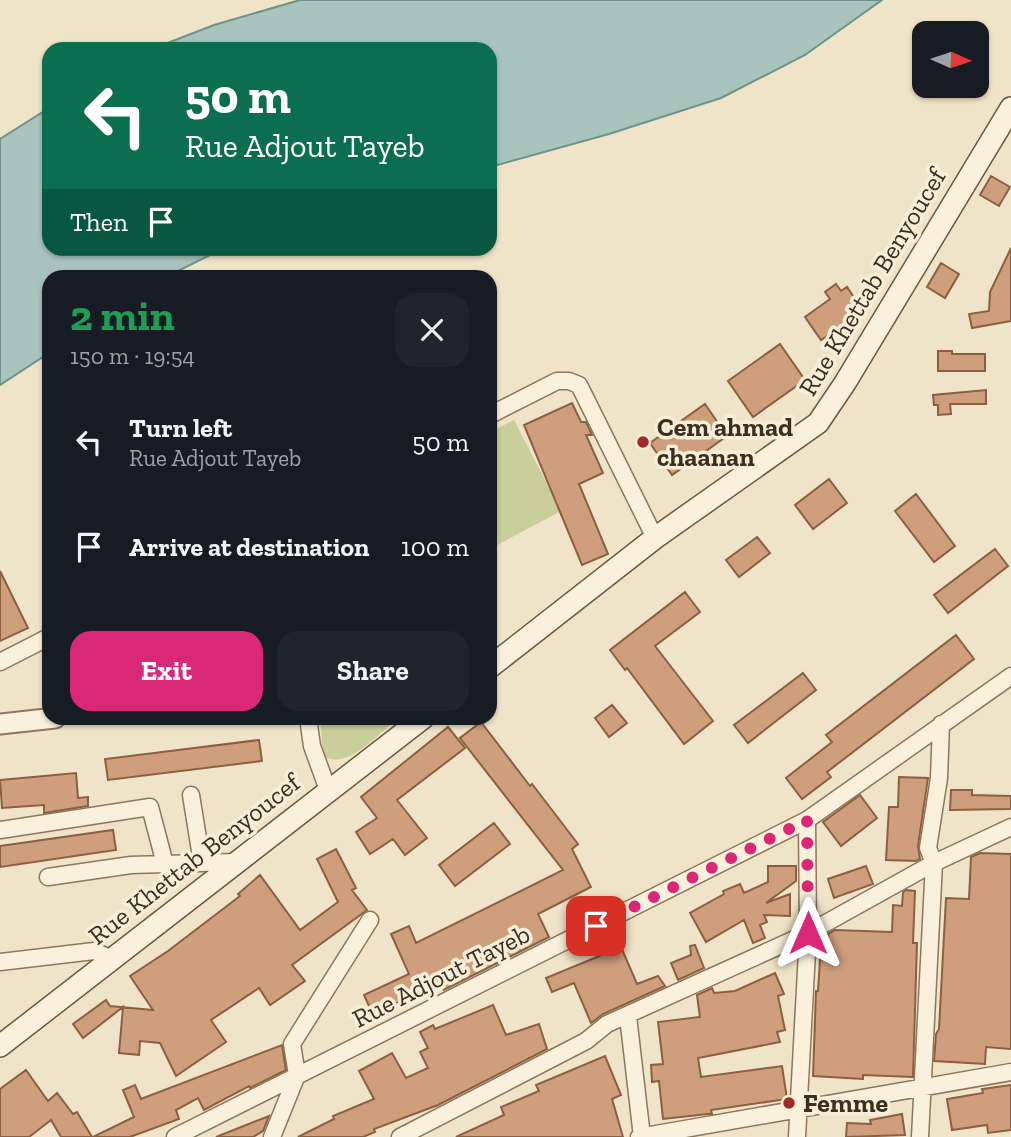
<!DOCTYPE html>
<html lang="en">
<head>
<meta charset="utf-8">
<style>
  body { margin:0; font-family:"Zilla Slab",serif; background:#20242c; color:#f1f3f6; height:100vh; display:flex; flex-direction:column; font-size:26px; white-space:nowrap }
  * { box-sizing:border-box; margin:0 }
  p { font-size:23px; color:#9ea1a6 }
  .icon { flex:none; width:38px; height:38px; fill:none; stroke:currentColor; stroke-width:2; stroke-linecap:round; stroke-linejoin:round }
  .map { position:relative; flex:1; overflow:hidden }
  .sheet { position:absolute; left:42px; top:270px; width:455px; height:455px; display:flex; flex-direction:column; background:#171b24; border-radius:21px; box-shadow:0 2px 5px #0004 }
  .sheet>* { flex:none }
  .top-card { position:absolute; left:42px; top:42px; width:455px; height:214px; border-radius:21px; box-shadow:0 2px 5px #0004; background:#0b6e4f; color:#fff; overflow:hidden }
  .needle { width:46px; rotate:93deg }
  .controls { position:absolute; left:912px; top:21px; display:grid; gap:14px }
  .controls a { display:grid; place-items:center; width:77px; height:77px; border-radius:14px; background:#171b24; box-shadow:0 2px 5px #0004; font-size:35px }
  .pin { position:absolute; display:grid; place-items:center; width:60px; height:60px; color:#fff; margin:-30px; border-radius:14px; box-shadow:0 4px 10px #0006 }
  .me { position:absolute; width:77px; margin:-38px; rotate:0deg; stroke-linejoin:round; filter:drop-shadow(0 0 5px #0008) }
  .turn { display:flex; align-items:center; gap:24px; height:147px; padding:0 28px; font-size:32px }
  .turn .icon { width:91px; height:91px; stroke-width:2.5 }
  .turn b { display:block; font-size:49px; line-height:60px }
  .then { display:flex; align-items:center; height:66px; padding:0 28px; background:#0003; gap:14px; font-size:26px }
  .round { display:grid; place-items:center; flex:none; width:74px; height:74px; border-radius:21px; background:#20242c }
  .overview { display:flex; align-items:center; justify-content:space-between; height:119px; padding:0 28px }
  h1 { font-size:42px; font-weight:700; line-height:52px; color:#1e9e55 }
  .cta { display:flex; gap:14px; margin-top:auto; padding:14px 28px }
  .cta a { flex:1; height:80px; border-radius:21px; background:#db2777; color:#fff; font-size:28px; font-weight:700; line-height:80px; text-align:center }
  .cta a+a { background:#20242c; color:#f1f3f6 }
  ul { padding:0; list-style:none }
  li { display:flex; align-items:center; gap:21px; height:105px; padding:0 28px }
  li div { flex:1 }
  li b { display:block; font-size:26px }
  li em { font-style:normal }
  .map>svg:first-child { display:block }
</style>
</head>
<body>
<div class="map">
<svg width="1011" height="1137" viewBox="0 0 1011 1137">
  <rect width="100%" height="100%" fill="#f0e4c8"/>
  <path fill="#c9cf9b" d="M514 420 561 511 490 549V432Z
    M320 718H395L394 722C374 737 348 770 323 756Z"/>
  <path fill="#a9c4bc" stroke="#6f938a" stroke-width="2" d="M300 0H882L805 55 721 98 609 134 490 167V49H152L214 25Z
    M49 108V248L222 249 168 276H49V353L0 385V139Z"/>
  <path fill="#cf9f7d" stroke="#8d5f41" stroke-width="2" d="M991 176 1010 187 999 206 980 195Z
    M1011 248V321L972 328 969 314 989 311 990 292Z
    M941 263 959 274 945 298 927 287Z
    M836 284 841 291 847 287 863 311 821 340 805 317 830 299 825 292Z
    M780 344 805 380 753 417 728 381Z
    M938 351H952V354H985V371H938Z
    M986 390V404H950L951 414 938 415V405H934L933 395Z
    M572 403 581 422H586L592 435H586L603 473 579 484 608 554 582 565 524 425Z
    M705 404 727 436 672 475 650 443Z
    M829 479 847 503 813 529 795 505Z
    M916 494 955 546 934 562 895 511Z
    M757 537 770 553 739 577 726 560Z
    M995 549 1008 566 948 613 934 595Z
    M0 571 28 628 0 641Z
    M685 592 700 612 655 646 713 721 684 744 627 668 625 670 610 650Z
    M956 635 974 659 827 772 831 777 802 799 786 778 832 742 826 735Z
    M803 673 816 690 748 743 734 725Z
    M612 705 627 723 609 737 595 718Z
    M481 722 530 786 532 784 578 844 572 849 591 887 538 914 549 937 444 990 440 981 397 1003 398 1006 374 1017 364 995 409 974 391 934 409 926 416 943 563 870 460 738Z
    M448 727 465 748 397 800 427 838 405 855 393 839 370 854 356 832 377 818 361 797Z
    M259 740 262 761 108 780 105 759Z
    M76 773 78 798 88 797V806L44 813V805L2 808 0 780Z
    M899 777 928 778 918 846 920 859 916 861 886 860 889 807H898Z
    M951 790H972V795L1011 796V809L950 810Z
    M860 795 877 818 841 846 823 822Z
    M494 823 510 844 455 886 439 865Z
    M113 830 116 850 0 867V846Z
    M336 849 356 888 352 890 367 910 292 965 305 981 270 1005 259 988 211 1020 226 1042 176 1076 160 1043 140 1041 139 1055 119 1053 123 1007 83 1038 73 1024 106 1000 110 1006 153 1010 130 976 168 951 240 896 238 894 260 875 300 930 338 902 317 859Z
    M980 853 1011 854V1049L986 1047 985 1064 934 1061 936 1034 939 1029 946 898 969 899 971 857Z
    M768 866H796V881L766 903 790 894V916L764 915 767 922 760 925 765 938 753 943 744 920 706 942 690 913 724 894 723 891 740 884 744 893 768 882Z
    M866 866 873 884 834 898 828 879Z
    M906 890 915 891 913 943H917L913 1077 863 1075V1079L813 1076 816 991H818L820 959 827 960 828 934 835 930 892 932 893 905 902 906 903 892Z
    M695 945 704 968 678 980 671 963 691 955 690 946Z
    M621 947 637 984 658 976 665 986 603 1014 591 1023 574 983 552 992 546 978Z
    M775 973 784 994 778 996 785 1030 777 1032 780 1042 698 1058 701 1077 782 1066 787 1099 711 1110 712 1114H708L663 1119 659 1081 652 1082 651 1065 663 1064 658 1022 700 1017 697 995 712 988 714 993 735 991Z
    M493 1005 506 1035 539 1024 547 1049 438 1105 374 1129 375 1132 363 1137H298L334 1119 333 1116 374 1099 359 1071 392 1053 406 1078 428 1068 420 1052 428 1048 420 1032 433 1025 435 1029Z
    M282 1045 286 1070 250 1088 249 1086 204 1110 198 1098 176 1110 179 1119 130 1137H93L134 1117 123 1090 135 1085 141 1099Z
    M605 1056 621 1095 612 1099 623 1137H456L504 1115 501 1107 539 1091 536 1085Z
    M26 1070 48 1101 57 1093 73 1114 77 1112 92 1137H61L51 1120 29 1137H0V1089Z
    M1011 1085V1130L988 1133 987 1125 952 1130 947 1099 983 1093 982 1089Z
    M902 1114 905 1135 846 1137 847 1123 871 1124 870 1120Z
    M269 1116 263 1131 253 1137H216Z"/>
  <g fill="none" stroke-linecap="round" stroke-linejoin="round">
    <defs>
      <path id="minor" d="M490 415 557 381H569L579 385 655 538
        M0 662 49 637
        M308 718 312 746 328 790
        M191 795 202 863
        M0 830 150 807 165 864
        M48 877 131 865 236 862
        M0 962 94 951 112 959
        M628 1016 642 1137
        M175 1137 807 820 1011 676
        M272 1137 297 1075 292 1044 370 920
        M400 1137 586 1041 607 1024 808 933 934 863 1011 827
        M639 1137 1011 1072
        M797 1137 808 933 807 820
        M920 1137 934 863 928 848 939 778 941 724"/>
      <path id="tertiary" d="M0 724 55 718"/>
      <path id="secondary" d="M490 667 655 538 818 423 845 383 1011 108
        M0 1046 423 718"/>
    </defs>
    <use href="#minor" stroke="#8d765c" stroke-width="19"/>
    <use href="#tertiary" stroke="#8d765c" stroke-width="23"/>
    <use href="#secondary" stroke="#6f573f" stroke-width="24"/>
    <use href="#minor" stroke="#faf1dc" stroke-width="16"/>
    <use href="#tertiary" stroke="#faf1dc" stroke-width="19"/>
    <use href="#secondary" stroke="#faf1dc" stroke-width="21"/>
  </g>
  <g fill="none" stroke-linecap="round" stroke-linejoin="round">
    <path stroke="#db2777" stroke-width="12" stroke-dasharray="0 21.6" d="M596 926 807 820 808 933"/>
  </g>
  <g fill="#9e2a2b" stroke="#f7eed8" stroke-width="2.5">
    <circle cx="643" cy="442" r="7"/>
    <circle cx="789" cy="1103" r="7"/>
  </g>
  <g text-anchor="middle" stroke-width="7" stroke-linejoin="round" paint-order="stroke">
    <g font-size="26" fill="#3d2e20" stroke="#f7eed8">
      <text transform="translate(872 282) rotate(-59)" y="9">Rue Khettab Benyoucef</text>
      <text transform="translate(194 859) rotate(-38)" y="9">Rue Khettab Benyoucef</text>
      <text transform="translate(441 976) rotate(-27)" y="9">Rue Adjout Tayeb</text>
    </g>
    <g font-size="26" font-weight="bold" fill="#3d2e20" stroke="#f7eed8" text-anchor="start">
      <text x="657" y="436">Cem ahmad<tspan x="657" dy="30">chaanan</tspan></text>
      <text x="803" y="1112">Femme</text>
    </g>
  </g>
</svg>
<div class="controls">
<a><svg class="needle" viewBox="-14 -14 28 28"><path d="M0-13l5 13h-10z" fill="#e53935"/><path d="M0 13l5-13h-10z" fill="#9ea1a6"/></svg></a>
</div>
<div class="pin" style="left:596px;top:926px;background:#d93025"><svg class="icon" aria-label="arrive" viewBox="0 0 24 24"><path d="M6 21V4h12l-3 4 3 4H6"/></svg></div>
<svg class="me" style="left:808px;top:933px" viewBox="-20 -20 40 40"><path d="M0-17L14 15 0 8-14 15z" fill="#db2777" stroke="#fff" stroke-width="4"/></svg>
<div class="top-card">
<div class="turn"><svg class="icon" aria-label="left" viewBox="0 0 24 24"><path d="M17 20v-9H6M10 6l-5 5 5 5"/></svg><div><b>50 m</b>Rue Adjout Tayeb</div></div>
<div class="then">Then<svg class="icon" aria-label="arrive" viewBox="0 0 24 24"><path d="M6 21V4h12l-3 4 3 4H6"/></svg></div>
</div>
<section class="sheet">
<div class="overview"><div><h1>2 min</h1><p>150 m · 19:54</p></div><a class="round"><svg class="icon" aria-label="close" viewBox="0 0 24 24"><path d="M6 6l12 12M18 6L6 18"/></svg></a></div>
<ul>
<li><svg class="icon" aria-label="left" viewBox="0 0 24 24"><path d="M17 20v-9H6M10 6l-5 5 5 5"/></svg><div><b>Turn left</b><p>Rue Adjout Tayeb</p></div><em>50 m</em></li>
<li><svg class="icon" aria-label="arrive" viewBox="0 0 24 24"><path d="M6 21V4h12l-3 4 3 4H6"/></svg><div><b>Arrive at destination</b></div><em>100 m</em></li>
</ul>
<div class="cta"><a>Exit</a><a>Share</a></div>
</section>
</div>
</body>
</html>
